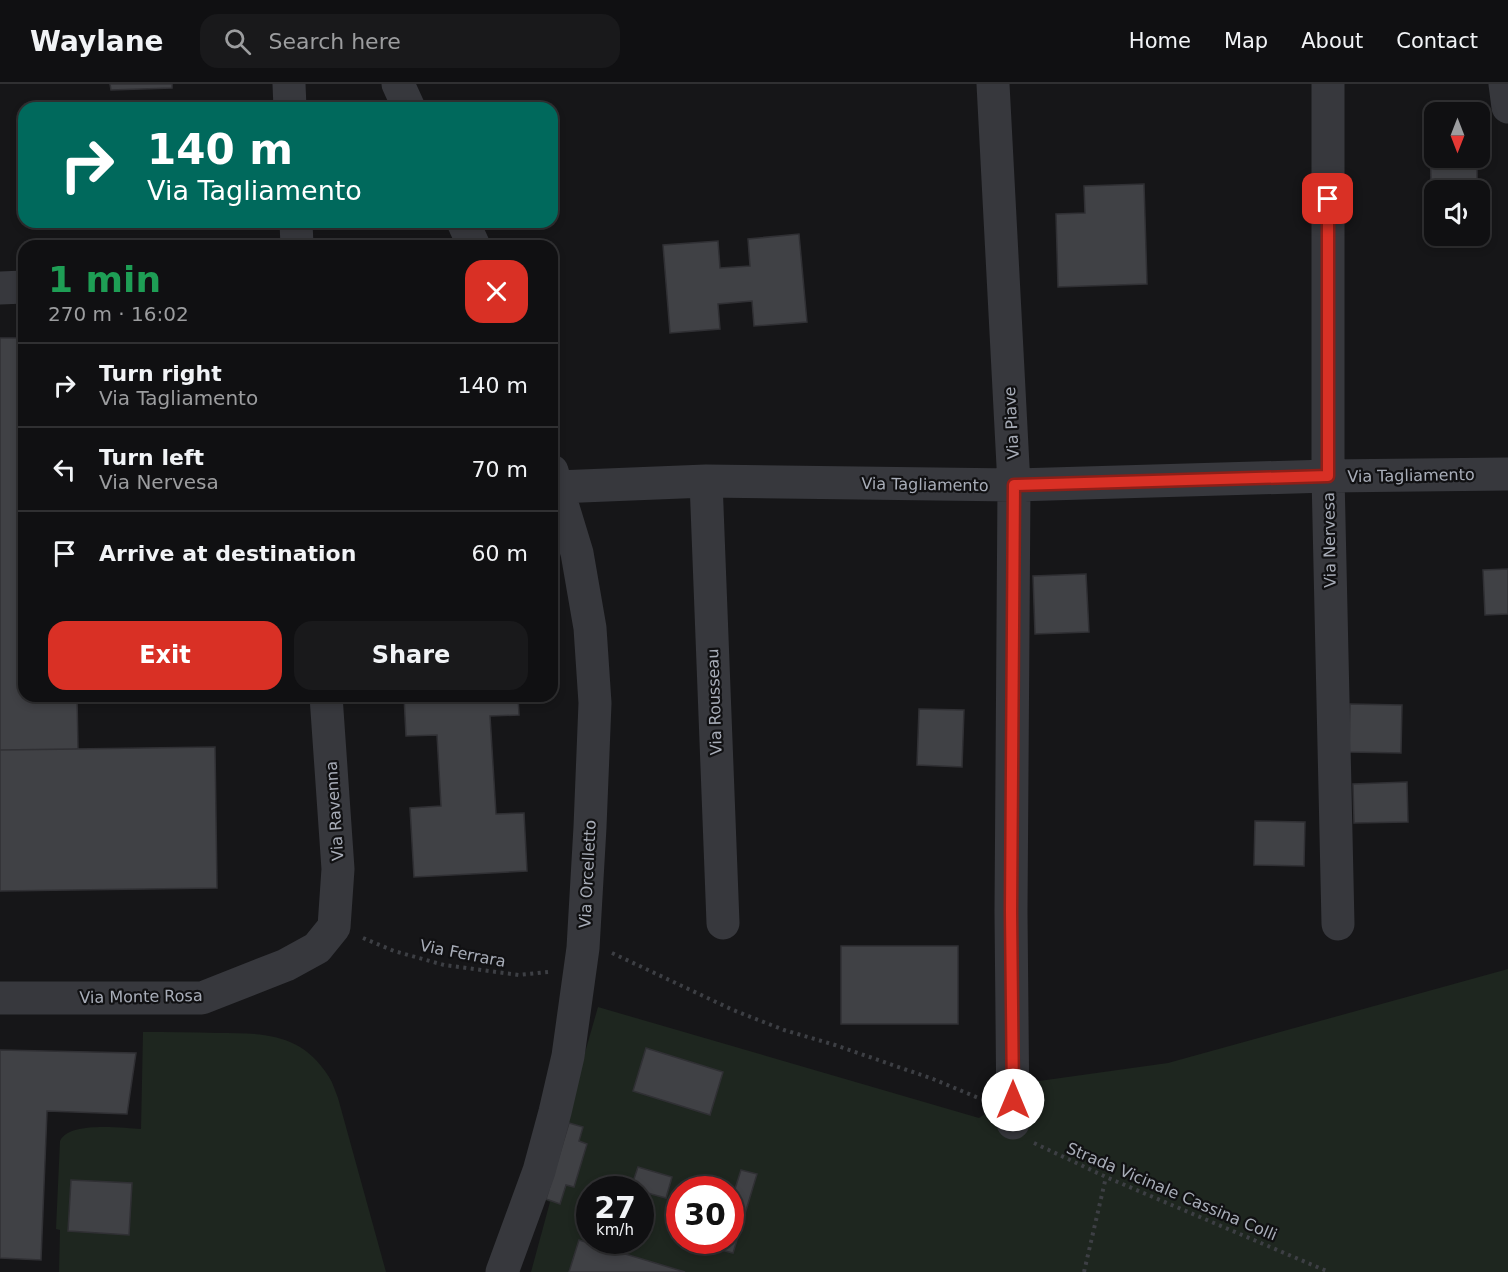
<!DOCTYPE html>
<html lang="en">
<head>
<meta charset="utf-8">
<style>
  body { margin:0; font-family:"DejaVu Sans",sans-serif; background:#19191b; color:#f1f3f6; height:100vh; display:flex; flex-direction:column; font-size:22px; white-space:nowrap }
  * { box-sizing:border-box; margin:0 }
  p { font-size:20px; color:#9c9d9f }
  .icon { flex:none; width:33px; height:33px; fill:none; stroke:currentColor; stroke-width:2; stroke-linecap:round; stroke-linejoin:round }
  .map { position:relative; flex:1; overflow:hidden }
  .details { position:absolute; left:18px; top:156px; width:540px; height:462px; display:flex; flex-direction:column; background:#101012; border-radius:18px; box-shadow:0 3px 9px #0003,0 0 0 2px #303032 }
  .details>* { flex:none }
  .top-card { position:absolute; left:18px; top:18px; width:540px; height:126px; border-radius:18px; box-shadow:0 3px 9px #0003,0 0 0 2px #303032; background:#00695c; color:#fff; overflow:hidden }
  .needle { width:39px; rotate:180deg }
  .controls { position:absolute; left:1424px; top:18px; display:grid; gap:12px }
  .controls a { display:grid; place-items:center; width:66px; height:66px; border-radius:12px; background:#101012; box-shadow:0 3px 9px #0003,0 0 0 2px #303032; font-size:30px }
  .speed { position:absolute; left:576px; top:1092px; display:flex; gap:12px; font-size:30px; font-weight:700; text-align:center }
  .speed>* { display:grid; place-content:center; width:78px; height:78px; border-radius:50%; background:#101012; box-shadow:0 3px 9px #0003,0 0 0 2px #303032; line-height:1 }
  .speed small { font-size:15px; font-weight:400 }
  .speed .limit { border:9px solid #d22; background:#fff; color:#111 }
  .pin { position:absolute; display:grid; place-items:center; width:51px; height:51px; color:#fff; margin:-26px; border-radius:12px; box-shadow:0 3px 9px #0006 }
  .me { position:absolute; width:66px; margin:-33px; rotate:0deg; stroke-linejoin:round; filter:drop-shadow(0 0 4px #0008) }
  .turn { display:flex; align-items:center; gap:21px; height:126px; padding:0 30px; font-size:27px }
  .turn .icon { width:78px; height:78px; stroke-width:2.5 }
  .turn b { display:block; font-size:42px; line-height:51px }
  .round { display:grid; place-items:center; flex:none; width:63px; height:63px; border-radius:18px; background:#19191b }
  .overview { display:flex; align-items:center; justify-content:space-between; height:102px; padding:0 30px }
  h1 { font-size:36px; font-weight:800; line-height:45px; color:#1e9e55 }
  .primary-button { display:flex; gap:12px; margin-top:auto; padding:12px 30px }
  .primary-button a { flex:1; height:69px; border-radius:18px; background:#d93025; color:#fff; font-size:24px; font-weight:800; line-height:69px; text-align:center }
  .primary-button a+a { background:#19191b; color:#f1f3f6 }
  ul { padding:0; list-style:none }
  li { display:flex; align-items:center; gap:18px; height:84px; padding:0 30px; border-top:2px solid #303032 }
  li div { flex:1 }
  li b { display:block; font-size:22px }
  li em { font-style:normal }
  header { display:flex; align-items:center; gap:36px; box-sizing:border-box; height:84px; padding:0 30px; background:#101012; border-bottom:2px solid #303032 }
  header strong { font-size:28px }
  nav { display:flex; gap:33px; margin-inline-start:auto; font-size:21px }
  .search { width:420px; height:54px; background:#19191b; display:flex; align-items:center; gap:15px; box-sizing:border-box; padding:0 21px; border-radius:18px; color:#9c9d9f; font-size:22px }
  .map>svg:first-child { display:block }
</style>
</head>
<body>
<header>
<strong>Waylane</strong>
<div class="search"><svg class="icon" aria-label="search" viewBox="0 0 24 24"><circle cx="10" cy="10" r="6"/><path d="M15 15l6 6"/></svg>Search here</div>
<nav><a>Home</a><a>Map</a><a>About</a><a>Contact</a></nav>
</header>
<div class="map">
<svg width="1508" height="1188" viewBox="0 0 1508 1188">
  <rect width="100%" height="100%" fill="#161618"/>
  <path fill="#1e261f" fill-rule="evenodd" d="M1508 885V1188H531L550 1118 543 1115 598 923 979 1034 1032 998 1168 979ZM590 1106H640V1156H590ZM680 1106H730V1156H680Z
    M143 948C168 948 193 948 218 949 264 949 302 949 329 993 333 999 335 1007 338 1014L386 1188H59L60 1146 56 1145 60 1057C69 1037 122 1044 141 1045Z"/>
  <path fill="#404145" stroke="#303034" stroke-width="1.5" d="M110 0H172V4L111 6Z
    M1430 50H1434V74H1477V96L1431 97Z
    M1144 100 1147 200 1058 203 1056 130 1085 129 1084 102Z
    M799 150 807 238 754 242 752 217 718 220 720 245 670 249 663 161 718 157 720 184 750 182 748 155Z
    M0 254H24V612H77L78 665 0 666Z
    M1508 485V530L1485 531 1483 486Z
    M1086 490 1089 548 1035 550 1033 492Z
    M404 612H518L519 631 490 632 496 730 524 729 527 787 414 793 410 724 441 722 437 651 406 652Z
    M1350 620 1402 621 1401 669 1349 668Z
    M919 625 964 626 962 683 917 681Z
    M215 663 217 804 0 807V666Z
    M1407 698 1408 738 1354 739 1353 700Z
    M1255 737 1305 738 1304 782 1254 781Z
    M841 862H958V940H841Z
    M646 964 723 988 710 1031 633 1007Z
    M0 966 136 969 127 1030 47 1027 41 1176 0 1174Z
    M569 1039 583 1043 579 1057 587 1060 574 1103 566 1101 560 1120 546 1115Z
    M638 1083 672 1093 666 1114 640 1107V1106L631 1104Z
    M741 1086 757 1090 733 1169 717 1165 720 1156H730V1106H723L725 1101 735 1105Z
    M71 1096 132 1099 129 1151 68 1147Z
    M579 1156 685 1188H569Z"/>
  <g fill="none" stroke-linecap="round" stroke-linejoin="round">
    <path stroke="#3d3f44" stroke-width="4" stroke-dasharray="3 4.5" stroke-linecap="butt" d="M363 854 394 867 444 881 519 891 548 888
      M612 869 733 926 784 946 835 961 933 995 981 1015
      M1034 1059 1106 1093 1329 1188
      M1084 1188 1106 1093"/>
    <path stroke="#37383d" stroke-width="33" d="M289 0 290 24
      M398 0 409 24
      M993 0 1014 401 1011 828 1013 1039
      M1328 0V392L1338 840
      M1505 0 1508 23
      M296 138 297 162
      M463 138 474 162
      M0 204 24 203
      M706 397 723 839
      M557 403 706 397 1014 401 1328 392 1508 390
      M0 914H202L286 881 317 864 334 843 338 785 326 612
      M502 1188 539 1087 555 1028 568 972 583 864 590 743 595 619 590 544 577 469 552 387"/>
  </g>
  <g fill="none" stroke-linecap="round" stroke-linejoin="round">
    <defs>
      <path id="route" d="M1013 1016 1011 828 1014 401 1328 392V115"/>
    </defs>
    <use href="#route" stroke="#8d1f18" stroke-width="15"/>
    <use href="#route" stroke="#d93025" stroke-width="10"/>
  </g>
  <g text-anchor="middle" stroke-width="4.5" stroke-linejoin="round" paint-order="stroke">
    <g font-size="16" fill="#a8adb8" stroke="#111113">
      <text transform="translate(1011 339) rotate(-93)" y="6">Via Piave</text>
      <text transform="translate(1411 391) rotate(-1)" y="6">Via Tagliamento</text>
      <text transform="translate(925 400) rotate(1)" y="6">Via Tagliamento</text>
      <text transform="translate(1329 456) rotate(-91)" y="6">Via Nervesa</text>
      <text transform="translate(714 618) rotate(-92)" y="6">Via Rousseau</text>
      <text transform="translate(334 727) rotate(-94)" y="6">Via Ravenna</text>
      <text transform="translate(587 790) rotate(-87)" y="6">Via Orcelletto</text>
      <text transform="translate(463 869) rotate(11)" y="6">Via Ferrara</text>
      <text transform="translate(141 912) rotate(-1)" y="6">Via Monte Rosa</text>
      <text transform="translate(1172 1107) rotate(23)" y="6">Strada Vicinale Cassina Colli</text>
    </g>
  </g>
</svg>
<div class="controls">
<a><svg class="needle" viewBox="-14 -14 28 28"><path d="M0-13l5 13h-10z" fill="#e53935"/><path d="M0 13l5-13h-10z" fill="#9c9d9f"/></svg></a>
<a><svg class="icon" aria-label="sound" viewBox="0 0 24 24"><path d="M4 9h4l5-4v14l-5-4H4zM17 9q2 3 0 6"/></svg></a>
</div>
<div class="speed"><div>27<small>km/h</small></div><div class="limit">30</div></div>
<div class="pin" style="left:1328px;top:115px;background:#d93025"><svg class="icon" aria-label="arrive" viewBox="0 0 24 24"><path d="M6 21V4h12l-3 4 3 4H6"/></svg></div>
<svg class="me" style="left:1013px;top:1016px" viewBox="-20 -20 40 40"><circle r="19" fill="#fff"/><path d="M0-13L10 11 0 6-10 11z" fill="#d93025"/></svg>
<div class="top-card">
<div class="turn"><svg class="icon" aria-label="right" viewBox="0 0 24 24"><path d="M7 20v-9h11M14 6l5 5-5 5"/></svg><div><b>140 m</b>Via Tagliamento</div></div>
</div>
<section class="details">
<div class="overview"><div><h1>1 min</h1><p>270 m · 16:02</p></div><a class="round" style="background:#d93025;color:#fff"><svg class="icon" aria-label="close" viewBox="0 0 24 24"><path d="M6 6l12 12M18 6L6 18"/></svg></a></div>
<ul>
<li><svg class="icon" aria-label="right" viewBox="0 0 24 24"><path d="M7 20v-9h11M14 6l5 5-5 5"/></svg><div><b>Turn right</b><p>Via Tagliamento</p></div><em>140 m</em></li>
<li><svg class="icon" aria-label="left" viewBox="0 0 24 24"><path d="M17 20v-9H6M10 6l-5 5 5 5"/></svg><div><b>Turn left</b><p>Via Nervesa</p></div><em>70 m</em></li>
<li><svg class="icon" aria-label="arrive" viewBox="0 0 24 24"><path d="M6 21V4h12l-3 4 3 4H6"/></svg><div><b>Arrive at destination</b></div><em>60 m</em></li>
</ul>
<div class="primary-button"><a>Exit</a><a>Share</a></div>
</section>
</div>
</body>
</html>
